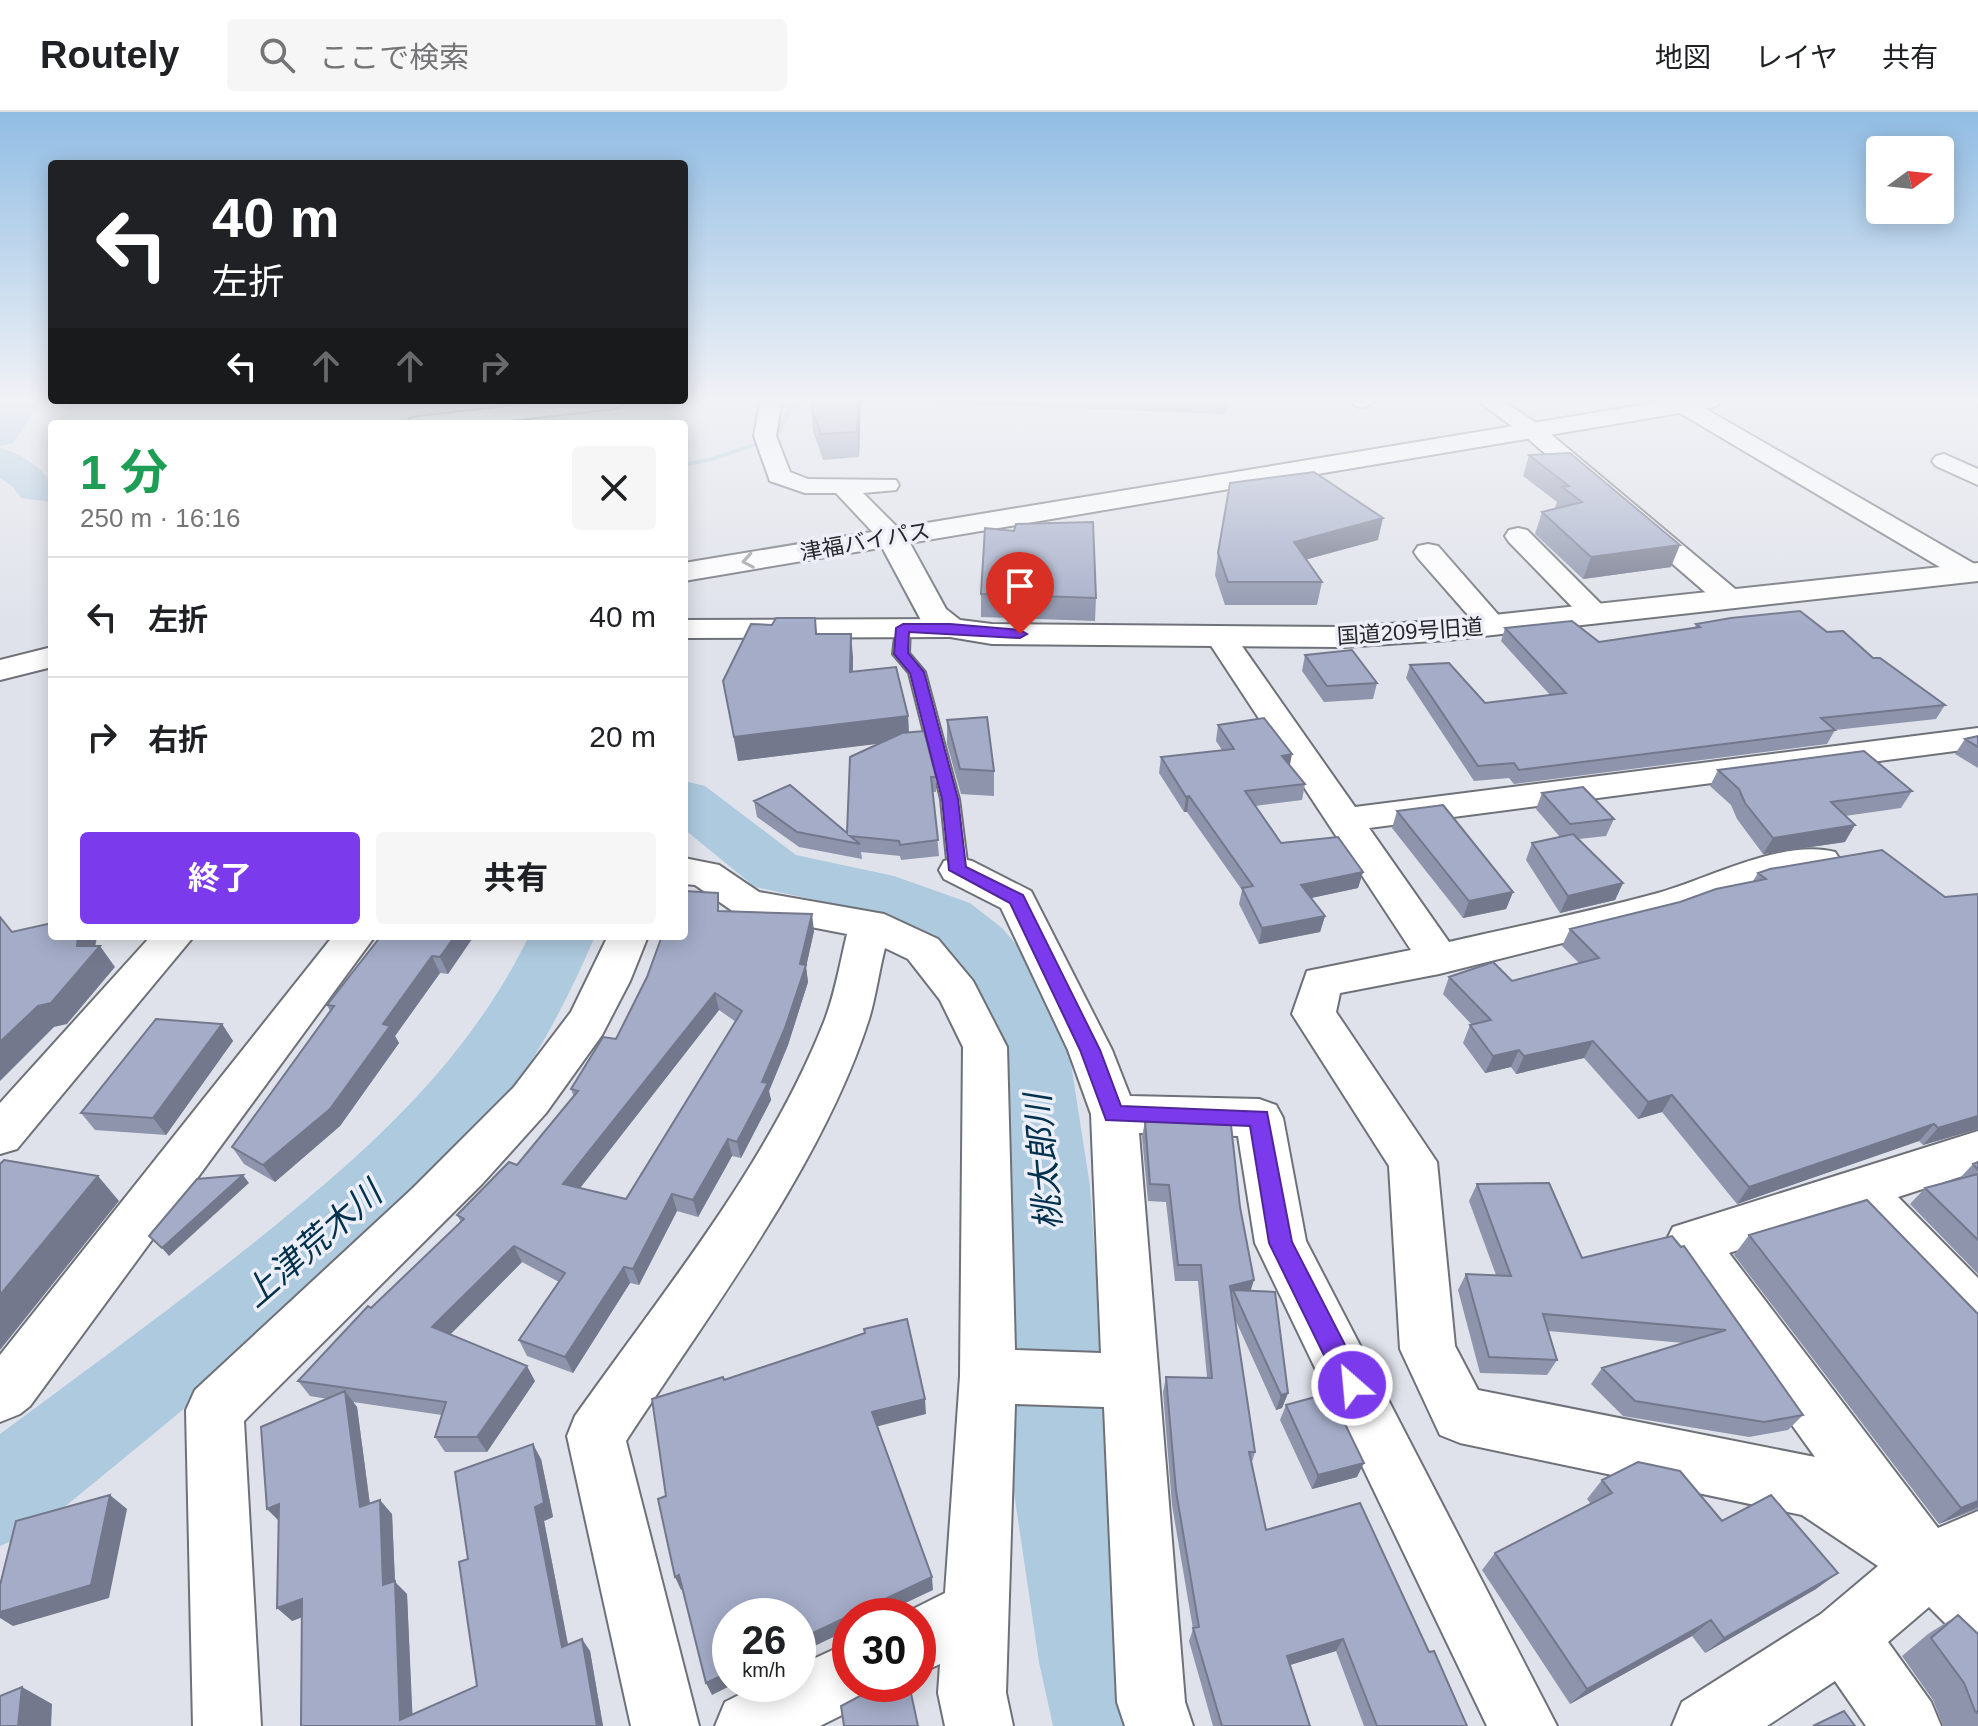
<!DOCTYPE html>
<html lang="ja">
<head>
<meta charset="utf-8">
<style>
  body { margin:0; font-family:Arial,"Noto Sans JP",sans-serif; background:#f6f6f6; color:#202124; height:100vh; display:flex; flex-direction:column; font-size:30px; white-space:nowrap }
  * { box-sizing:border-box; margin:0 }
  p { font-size:26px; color:#757577 }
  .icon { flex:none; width:44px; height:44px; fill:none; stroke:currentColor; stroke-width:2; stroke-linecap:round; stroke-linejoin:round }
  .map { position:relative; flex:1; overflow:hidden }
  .drawer { position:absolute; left:48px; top:308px; width:640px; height:520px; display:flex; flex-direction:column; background:#fff; border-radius:8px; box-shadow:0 4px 20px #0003 }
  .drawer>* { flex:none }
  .guide { position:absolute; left:48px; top:48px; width:640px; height:244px; border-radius:8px; box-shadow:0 4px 20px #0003; background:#202124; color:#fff; overflow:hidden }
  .needle { width:52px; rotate:75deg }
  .fabs { position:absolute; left:1866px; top:24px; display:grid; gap:16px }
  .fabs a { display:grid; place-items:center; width:88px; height:88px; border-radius:8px; background:#fff; box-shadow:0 4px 20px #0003; font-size:40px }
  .speed { position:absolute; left:712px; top:1486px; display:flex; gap:16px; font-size:40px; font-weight:700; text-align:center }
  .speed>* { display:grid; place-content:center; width:104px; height:104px; border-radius:50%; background:#fff; box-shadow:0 4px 20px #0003; line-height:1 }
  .speed small { font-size:20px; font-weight:400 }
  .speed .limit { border:12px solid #d22; background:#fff; color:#111 }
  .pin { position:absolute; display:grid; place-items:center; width:68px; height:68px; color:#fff; margin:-82px -34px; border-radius:50% 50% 50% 0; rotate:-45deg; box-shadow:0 0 8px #0007 }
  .pin .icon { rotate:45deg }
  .me { position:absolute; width:88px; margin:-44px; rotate:333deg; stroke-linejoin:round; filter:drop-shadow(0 0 6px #0008) }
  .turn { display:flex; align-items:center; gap:28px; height:168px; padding:0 32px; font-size:36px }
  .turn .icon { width:104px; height:104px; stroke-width:2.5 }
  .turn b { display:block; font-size:56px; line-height:68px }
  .lanes { display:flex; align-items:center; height:76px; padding:0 32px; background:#0003; justify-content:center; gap:40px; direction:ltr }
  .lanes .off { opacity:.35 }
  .round { display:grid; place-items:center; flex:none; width:84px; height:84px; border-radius:8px; background:#f6f6f6 }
  .head { display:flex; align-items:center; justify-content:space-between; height:136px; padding:0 32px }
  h1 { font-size:48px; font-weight:700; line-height:60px; color:#1e9e55 }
  .button { display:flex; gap:16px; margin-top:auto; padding:16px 32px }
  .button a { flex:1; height:92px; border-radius:8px; background:#7c3aed; color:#fff; font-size:32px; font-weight:700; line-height:92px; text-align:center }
  .button a+a { background:#f6f6f6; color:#202124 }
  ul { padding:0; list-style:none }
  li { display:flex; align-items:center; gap:24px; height:120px; padding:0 32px; border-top:2px solid #e0e0e0 }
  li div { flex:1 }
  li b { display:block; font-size:30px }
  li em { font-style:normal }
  header { display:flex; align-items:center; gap:48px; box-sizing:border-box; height:112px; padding:0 40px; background:#fff; border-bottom:2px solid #e0e0e0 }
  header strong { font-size:38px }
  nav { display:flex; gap:44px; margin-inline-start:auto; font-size:28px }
  .search { width:560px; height:72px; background:#f6f6f6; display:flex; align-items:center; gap:20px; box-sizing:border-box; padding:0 28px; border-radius:8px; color:#757577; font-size:30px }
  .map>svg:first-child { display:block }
</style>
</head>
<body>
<header>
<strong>Routely</strong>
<div class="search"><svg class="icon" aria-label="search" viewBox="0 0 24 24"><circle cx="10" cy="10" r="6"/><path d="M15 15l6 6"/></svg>ここで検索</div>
<nav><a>地図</a><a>レイヤ</a><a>共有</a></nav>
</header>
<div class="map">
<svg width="1978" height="1614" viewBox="0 0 1978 1614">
  <rect width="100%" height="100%" fill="#dfe2ea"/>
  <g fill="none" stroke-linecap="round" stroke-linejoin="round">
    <path fill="#aecadf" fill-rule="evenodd" d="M792 289H798L778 326 716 348 684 355V351L712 345 774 324Z"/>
    <path fill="#aecadf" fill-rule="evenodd" d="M6 289H42L13 331 0 334V297Z
      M0 336C18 341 36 351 47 365L52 366V390L21 386 13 375 0 366Z
      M684 669 705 674 796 743 894 764 970 791 1002 816 1027 845 1065 913 1090 1074 1110 1367 1149 1550 1165 1614H1053L1039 1550 1012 1367 1008 1074 993 913 974 874 954 850 924 823 857 797 755 775 684 717Z
      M529 824H595C569 886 535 950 494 1004 448 1065 390 1117 333 1169 237 1255 135 1337 35 1419L0 1434V1322C89 1256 179 1191 266 1121 372 1035 468 949 529 824Z"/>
    <defs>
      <path id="service" d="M903 512 910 516 909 541 925 560 959 687 968 758 958 764 948 758 941 687 909 561 893 542 896 516Z"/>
      <path id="minor" d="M559 289H626L615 296 475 312H407L410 307 418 305Z
        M760 289H782L776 324 790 360 808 367 896 368 899 373 896 378 863 381 900 418 904 424 900 430H882L836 381H805L770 369 754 324Z
        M1352 289H1375L1364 296 1355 294Z
        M1478 289H1503L1541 314 1740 481 1744 487 1740 493 1730 496 1720 493 1525 324Z
        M1675 289H1692L1978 454V467H1960L1675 298 1672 293Z
        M1944 342 1978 357V373L1936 354 1932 349 1936 344Z
        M1518 416 1527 418 1605 496 1610 502 1605 508 1595 511 1585 508 1509 430 1505 424 1509 418Z
        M1428 432 1438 434 1502 507 1507 513 1502 519 1492 522 1482 519 1418 446 1414 440 1418 434Z
        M950 507 961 510 965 516 961 522 950 525 684 526V508Z
        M1219 514 1230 517 1355 695 1978 616V636L1369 716 1449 830C1519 814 1589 800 1658 781 1708 767 1784 726 1835 740L1841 749 1835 758 1759 771 1670 804 1439 862 1340 881 1336 900 1437 1050 1455 1234 1478 1278 1815 1345 1673 1147 1665 1131 1673 1115 1978 1019V1059L1898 1085 1978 1166V1228L1959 1221 1849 1102 1729 1141 1938 1416 1978 1399V1530L1955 1521 1929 1495 1888 1530 1931 1590 1941 1614H1866L1835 1569 1767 1614H1672L1682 1590 1821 1502 1878 1454 1802 1403 1460 1331 1440 1323 1400 1237 1389 1054 1292 902 1307 859 1411 838 1204 523 1208 517Z
        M684 746 719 753 759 780 884 802 938 827 973 869 1007 935 1015 1238 1101 1241 1091 1002 1068 938 1001 796 944 767 939 758 944 749 958 746 972 749 1031 779 1112 938 1130 984 1259 987 1276 993 1283 1006 1306 1129 1557 1614H1487L1255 1131 1238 1024 1139 1021 1185 1590 1193 1614H1125L1117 1590 1104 1295 1015 1292 1006 1581 1013 1614H945L938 1581 940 1552 918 1562V1504H899L945 1481 960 1264 963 935 940 888 908 847 885 836C879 859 876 884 869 907 823 1052 709 1201 626 1329L699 1614H631L567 1324 575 1304C664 1178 767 1054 824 910 835 882 840 851 847 822L734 800 695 773 684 772Z
        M151 824H194L17 1037 0 1042V991Z
        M333 824H375L30 1294 20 1302 0 1310V1243Z
        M608 824H648L630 869 602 923 546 1001 482 1072 244 1309 261 1614H193L186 1298 195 1278 413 1076 514 975 571 900Z
        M850 1530V1572H880L874 1587 820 1614H715L725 1590 761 1572H798V1554Z"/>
      <path id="tertiary" d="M891 415 901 418 906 424 946 497 960 508 992 512 1343 515 1448 508 1978 451V469L1448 528 1343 535 992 532 938 523 922 510 876 424 881 418Z"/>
      <path id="trunk" d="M1666 289H1721L1717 294 1709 296 684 469V451Z
        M52 535V555L0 568V548Z"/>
    </defs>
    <use href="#service" stroke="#6f7178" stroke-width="4"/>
    <use href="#minor" stroke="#6f7178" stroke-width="4"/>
    <use href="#tertiary" stroke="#6f7178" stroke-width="4"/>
    <use href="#trunk" stroke="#6f7178" stroke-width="4"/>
    <use href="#service" fill="#fff" fill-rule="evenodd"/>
    <use href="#minor" fill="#fff" fill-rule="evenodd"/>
    <use href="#tertiary" fill="#fff" fill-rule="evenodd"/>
    <use href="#trunk" fill="#fff" fill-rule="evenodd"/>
  </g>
  <path fill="#8d94ac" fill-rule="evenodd" d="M861 289 859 345 823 348 813 319 811 294Z
    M882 289H1227L1225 302Z
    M1570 341 1671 455 1583 467 1535 422 1542 400 1556 397 1555 396 1557 390 1523 364 1529 343Z
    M1378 428 1306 447 1322 470 1317 493H1225L1215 463 1218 441Z
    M981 482 1096 486 1095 509 981 505Z
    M815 506 817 522 853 545V560L908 604 909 620 936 665V680H933L939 744 901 748 900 744 861 740 862 747 799 735 757 705 754 689 847 721 880 631 738 649 723 569 772 513Z
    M1696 512 1827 520 1873 546 1945 593 1936 607 1835 618 1827 632 1514 672 1509 666 1474 669 1406 566 1410 553 1485 591 1550 583 1501 529 1505 516 1599 530 1695 516Z
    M1305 543 1377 571 1373 587 1324 590 1302 559Z
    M947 608 994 659V684L961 682 947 632Z
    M1218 613 1290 654 1305 672 1302 688 1255 694 1281 731 1363 760 1358 776 1311 786 1325 804 1320 820 1259 832 1239 792 1242 778 1187 700H1184L1159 661 1161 645 1222 638 1216 629Z
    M1978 624V656L1955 642 1965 627Z
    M1718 658 1912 679 1901 696 1845 704V730L1763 742 1737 707 1731 693 1710 674Z
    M1542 681 1614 707 1606 724 1579 727 1623 771 1615 788 1560 801 1526 748 1532 731 1560 725 1536 697Z
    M1397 699 1513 780 1506 797 1463 806 1392 716Z
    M1758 761 1945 785 1978 782V1017L1923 1033 1919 1029 1737 1092 1662 1000 1638 1007 1584 946 1516 962 1511 955 1485 961 1463 931 1470 913H1472L1443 882 1449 865 1512 869 1579 851 1562 834 1570 817 1680 790 1753 769Z
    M721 799 814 819 806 855 808 870 788 933 769 979 771 988 741 1046 732 1044 698 1105 677 1099 639 1173 630 1171 573 1261 527 1244 519 1228 559 1170 522 1150 450 1222 535 1269 487 1340H445L435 1325 442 1303 353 1290 357 1295 370 1392 392 1402 395 1470 407 1482 412 1603 477 1574 468 1447 541 1347 553 1405 544 1409 568 1533 590 1539 603 1614H301L302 1505 292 1509 328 1287 310 1284 298 1269 461 1110 457 1103 517 1053 574 985 571 977 616 927 647 865 660 829 659 824H684ZM719 898 736 910 626 1087 580 1076Z
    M474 824 448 862 440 861 395 924 399 931 340 1014 275 1070 244 1052 232 1035 330 899 327 893Z
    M222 912 233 929 166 1023 95 1018 81 1001Z
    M1145 1009 1251 1179 1288 1281 1282 1296 1276 1298 1235 1207 1255 1340 1252 1350 1266 1418 1429 1540 1467 1614H1364L1336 1539 1290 1553 1310 1614H1213L1189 1529 1193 1517 1172 1393 1163 1280 1166 1265H1207L1198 1169H1175L1166 1090 1148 1089 1142 1025Z
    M1978 1050V1162L1910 1092 1925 1076 1959 1067 1973 1052Z
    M1477 1072 1582 1146 1672 1124 1803 1303 1788 1318 1749 1325 1623 1304 1591 1272 1602 1256 1684 1231 1548 1219 1557 1248 1547 1263 1480 1261 1458 1178 1466 1162 1496 1163 1469 1089Z
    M1749 1123 1978 1202V1397L1939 1412 1734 1143Z
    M1286 1293 1357 1365 1312 1377 1280 1308Z
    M1602 1368 1722 1409 1816 1477 1705 1541 1692 1524 1570 1592 1482 1458 1495 1441 1591 1392 1587 1387Z
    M1958 1503 1978 1522V1614H1943L1933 1588 1902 1544 1928 1522Z"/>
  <path fill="#73788c" d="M858 289H861L859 345 857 320Z
    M1383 406 1378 428 1290 452 1294 430Z
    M1680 433 1671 455 1583 467 1591 445Z
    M851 522 853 545 852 584 850 560Z
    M908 604 909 628 738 649 734 625Z
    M1292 642 1289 658 1282 644Z
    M1189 684 1187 700H1184L1186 685Z
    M1855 713 1845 730 1763 742 1773 726Z
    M1363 760 1358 776 1297 789 1301 773Z
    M1623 771 1615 788 1560 801 1568 784Z
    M1513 780 1506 797 1463 806 1469 789Z
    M812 802 814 819 806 855 808 870 788 933 769 979 771 988 741 1046 737 1030 762 970 800 852Z
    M1325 804 1320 820 1259 832 1262 816Z
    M78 824H96L97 825 94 840 100 834 115 855 67 912 54 915 0 969V930L38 894 77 834Z
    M455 824H474L448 862 440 845Z
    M432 844 440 861 395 924 399 931 340 1014 275 1070 263 1053 383 912Z
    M715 881 719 898 570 1089 563 1072Z
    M222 912 233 929 166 1023 153 1006Z
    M1593 929 1584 946 1516 962 1524 944Z
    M1519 938 1511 955 1485 961 1493 944Z
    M1672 983 1662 1000 1638 1007 1648 990Z
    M1978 1004V1017L1923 1033 1938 1016Z
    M1934 1012 1919 1029 1737 1092 1749 1075Z
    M728 1027 732 1044 698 1105 693 1088Z
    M243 1063 249 1071 169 1144 162 1136Z
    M98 1064 119 1089 0 1238V1183Z
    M672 1082 677 1099 639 1173 633 1157Z
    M514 1134 522 1150 442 1231 432 1215Z
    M624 1155 630 1171 573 1261 565 1245Z
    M1254 1168 1249 1184 1233 1178 1230 1189V1174Z
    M527 1254 535 1269 487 1340 477 1325Z
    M345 1279 357 1295 372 1409 360 1395Z
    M1288 1281 1282 1296 1276 1298 1281 1283Z
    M925 1287 926 1302 875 1315 872 1300Z
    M533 1332 541 1347 553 1405 544 1409 571 1548 562 1535 535 1395Z
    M1364 1351 1357 1365 1312 1377 1318 1363Z
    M110 1383 127 1397 109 1486 13 1514 0 1506V1500Z
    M380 1388 392 1402 395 1470 407 1482 413 1614 400 1608 383 1473Z
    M1978 1389V1395L1939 1412 1961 1396Z
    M279 1392 281 1411 267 1397Z
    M1838 1461 1816 1477 1705 1541 1724 1526Z
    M679 1463 685 1476 681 1478 675 1465Z
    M932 1465 933 1478 878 1504H850V1517L798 1542V1528Z
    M302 1487 316 1500 292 1509 277 1496Z
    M1711 1508 1692 1524 1570 1592 1587 1577Z
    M582 1527 590 1539 603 1614H597Z
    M1343 1527 1336 1539 1280 1556 1287 1544Z
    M730 1560V1572H734L712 1583 706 1571Z
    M22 1575 52 1592 51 1614H18Z"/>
  <path fill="#a4acc8" stroke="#73788c" stroke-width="2" fill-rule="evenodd" d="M814 289H858L857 320 821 322 811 294Z
    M1570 341 1680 433 1591 445 1542 400 1582 390 1562 375 1569 374 1529 343Z
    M1314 360 1383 406 1294 430 1322 470H1228L1218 441 1230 371Z
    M1093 410 1096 486 981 482 985 416 1014 419 1016 412Z
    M1800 499 1827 520 1843 519 1873 546H1880L1945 593 1821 606 1835 618 1519 658 1514 651 1478 654 1410 553 1449 551 1485 591 1566 581 1505 516 1572 509 1599 530 1700 515 1696 512 1731 506Z
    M776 506H815L816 522H851L850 560 896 555 908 604 734 625 723 569 751 512 772 513Z
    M1352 538 1377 571 1327 574 1305 543Z
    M987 605 994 659 960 657 947 608Z
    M1264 606 1292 642 1282 644 1305 672 1245 679 1281 731 1338 725 1363 760 1301 773 1325 804 1262 816 1242 776 1253 774 1189 684 1186 685 1161 645 1234 637 1218 613Z
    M924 619 936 665H931L938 728 900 733 899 729 850 724 860 732 797 720 754 689 790 673 847 721 850 645 902 621Z
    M1978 624V635L1965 627Z
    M1864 639 1912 679 1831 690 1855 713 1773 726 1745 691 1739 677 1718 658Z
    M1583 675 1614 707 1570 712 1542 681Z
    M1443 693 1513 780 1469 789 1397 699Z
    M1573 722 1623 771 1568 784 1532 731Z
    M1882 738 1945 785 1978 782V1004L1938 1016 1934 1012 1749 1075 1672 983 1648 990 1593 929 1524 944 1519 938 1493 944 1470 913 1491 908 1449 865 1493 850 1512 869 1599 846 1570 817 1680 790 1716 777 1766 767 1758 761 1770 757Z
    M684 779 718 781V799L812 802 800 852 806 853 785 916 762 970 768 971 737 1030 728 1027 693 1088 672 1082 633 1157 624 1155 565 1245 519 1228 565 1161 514 1134 432 1215 527 1254 477 1325H435L446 1290 298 1269 368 1194 371 1196 464 1107 457 1103 509 1050 517 1053 578 979 571 977 603 925 616 927 647 865 662 824H684ZM715 881 742 899 626 1087 563 1072Z
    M0 805 12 820 52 811V824H78L77 834H100L51 891 38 894 0 930Z
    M381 824H455L440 845 432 844 383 912 390 914 330 997 263 1053 232 1035 334 894 327 893Z
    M156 907 222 912 153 1006 81 1001Z
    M1145 1009 1231 1013 1240 1095 1254 1168 1230 1174 1255 1340H1249L1266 1418 1360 1391 1429 1540 1434 1539 1467 1614H1377L1343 1527 1287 1544 1310 1614H1222L1193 1516 1199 1515 1176 1379 1166 1265 1212 1266 1201 1153H1178L1169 1073 1150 1072Z
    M4 1048 98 1064 0 1183V1052Z
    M1978 1050V1058L1973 1052Z
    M1978 1062V1128L1925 1076Z
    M243 1063 162 1136 149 1124 197 1067Z
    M1549 1071 1582 1146 1672 1124 1681 1135 1684 1134 1803 1303 1764 1310 1635 1289 1602 1256 1726 1218 1543 1202 1557 1248 1489 1245 1466 1162 1511 1164 1477 1072Z
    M1867 1088 1978 1202V1389L1961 1396 1749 1123Z
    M1233 1178 1275 1180 1288 1281 1281 1283Z
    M907 1207 925 1287 872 1300 932 1465 798 1528V1504H730V1560L706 1571 679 1463 675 1465 658 1387 666 1384 652 1287 723 1265 724 1268 865 1221 864 1217Z
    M345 1279 360 1395 380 1388 383 1473 395 1469 400 1608 477 1574 459 1450 468 1447 455 1360 533 1332 544 1391 535 1395 562 1535 582 1527 597 1614H301L302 1487 277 1496 279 1392 267 1397 261 1315Z
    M1330 1281 1364 1351 1318 1363 1286 1293Z
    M1638 1350 1680 1359 1722 1409 1771 1383 1838 1461 1724 1526 1711 1508 1587 1577 1495 1441 1612 1381 1602 1368Z
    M110 1383 91 1473 0 1500V1473L16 1409Z
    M1958 1503 1978 1522V1601L1975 1599 1964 1571 1931 1526Z
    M886 1572H909L918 1614H844L841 1594 875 1576Z
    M22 1575 18 1614H0V1584Z
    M1844 1599 1855 1614H1813Z"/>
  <defs><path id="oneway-chevron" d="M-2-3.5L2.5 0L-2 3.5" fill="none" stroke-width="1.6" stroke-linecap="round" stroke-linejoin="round" transform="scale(2)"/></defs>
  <use stroke="#9e9ea0" href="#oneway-chevron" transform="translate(748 449) rotate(170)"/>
  <linearGradient id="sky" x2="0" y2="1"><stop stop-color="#91bde4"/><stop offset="0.56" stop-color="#f1f2f6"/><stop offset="1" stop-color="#f1f2f6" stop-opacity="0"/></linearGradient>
  <rect width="1978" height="515" fill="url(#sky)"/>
  <path fill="#7c3aed" stroke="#51269a" stroke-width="2" d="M903 512H950L1020 518 1027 522 1020 526 909 520 908 541 924 560 958 687 966 755 1023 783 1100 938 1121 994 1267 1000 1292 1130 1361 1264 1365 1273 1361 1282 1352 1285 1343 1282 1269 1131 1250 1014 1106 1008 1080 938 1010 791 949 758 942 687 910 561 894 542 896 516Z"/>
  <g text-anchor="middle" stroke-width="7" stroke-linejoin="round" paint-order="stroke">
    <g font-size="22" fill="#27282b" stroke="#eceff7">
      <text transform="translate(865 429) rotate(-10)" y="8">津福バイパス</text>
      <text transform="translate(1410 519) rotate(-4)" y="8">国道209号旧道</text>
    </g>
    <g font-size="34" font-style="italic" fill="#00314e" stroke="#eceff7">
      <text transform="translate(1043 1050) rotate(-95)" y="12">桃太郎川</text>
      <text transform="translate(312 1132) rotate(-41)" y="12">上津荒木川</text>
    </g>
  </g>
</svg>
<div class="fabs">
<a><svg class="needle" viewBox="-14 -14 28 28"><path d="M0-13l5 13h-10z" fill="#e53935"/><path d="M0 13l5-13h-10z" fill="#757577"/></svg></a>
</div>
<div class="speed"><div>26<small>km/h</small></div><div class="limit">30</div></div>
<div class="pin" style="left:1020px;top:522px;background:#d93025"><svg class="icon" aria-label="arrive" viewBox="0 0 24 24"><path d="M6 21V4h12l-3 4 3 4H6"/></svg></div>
<svg class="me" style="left:1352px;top:1273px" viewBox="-20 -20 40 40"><circle r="17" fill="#7c3aed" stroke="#fff" stroke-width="3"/><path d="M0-11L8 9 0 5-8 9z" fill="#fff"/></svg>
<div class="guide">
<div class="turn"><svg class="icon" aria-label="left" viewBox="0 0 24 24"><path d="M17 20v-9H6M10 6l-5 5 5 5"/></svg><div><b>40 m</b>左折</div></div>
<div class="lanes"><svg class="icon" aria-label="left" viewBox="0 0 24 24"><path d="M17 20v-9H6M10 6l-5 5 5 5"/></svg><svg class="icon off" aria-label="ahead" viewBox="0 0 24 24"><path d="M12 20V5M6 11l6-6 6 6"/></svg><svg class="icon off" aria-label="ahead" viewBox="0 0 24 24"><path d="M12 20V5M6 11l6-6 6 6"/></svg><svg class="icon off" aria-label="right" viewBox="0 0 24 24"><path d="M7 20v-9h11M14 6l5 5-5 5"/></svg></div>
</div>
<section class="drawer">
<div class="head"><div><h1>1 分</h1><p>250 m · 16:16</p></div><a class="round"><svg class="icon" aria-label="close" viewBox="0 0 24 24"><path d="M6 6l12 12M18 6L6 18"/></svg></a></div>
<ul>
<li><svg class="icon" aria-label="left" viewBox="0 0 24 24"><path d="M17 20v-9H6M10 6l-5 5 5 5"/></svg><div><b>左折</b></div><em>40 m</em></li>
<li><svg class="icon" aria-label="right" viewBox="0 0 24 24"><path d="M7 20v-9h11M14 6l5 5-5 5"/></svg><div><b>右折</b></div><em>20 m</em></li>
</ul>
<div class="button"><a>終了</a><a>共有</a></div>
</section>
</div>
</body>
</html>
